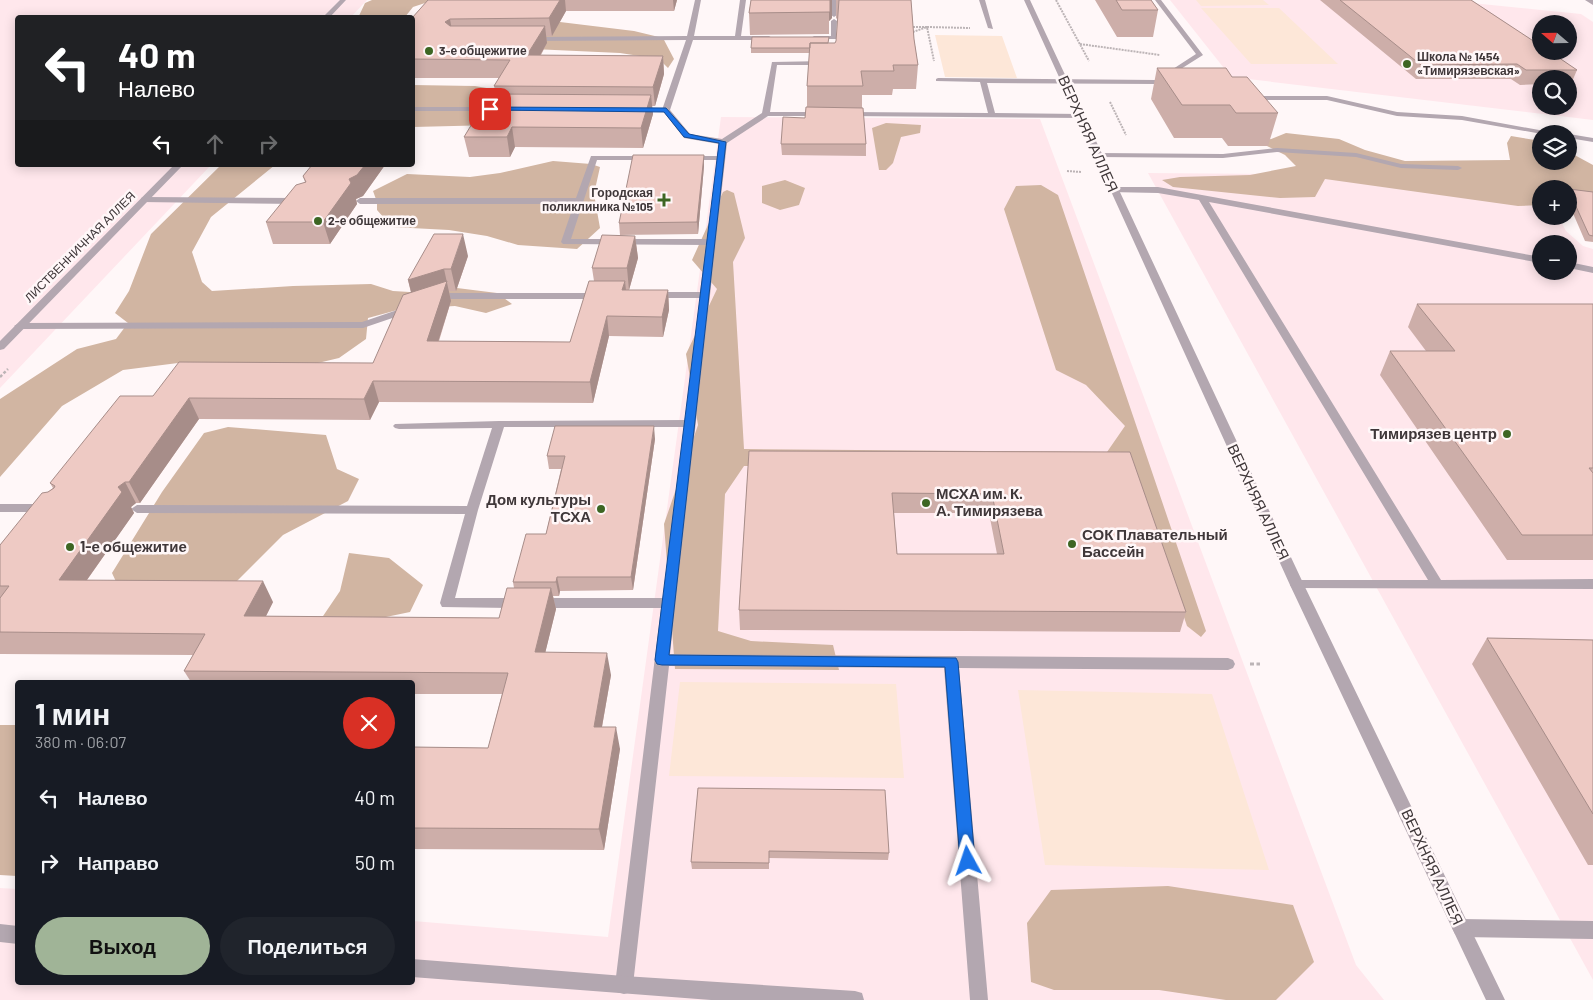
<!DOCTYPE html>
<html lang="ru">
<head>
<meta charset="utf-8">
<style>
  body { margin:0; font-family:Barlow,sans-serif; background:#20242c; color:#f1f3f6; height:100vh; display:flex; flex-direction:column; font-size:19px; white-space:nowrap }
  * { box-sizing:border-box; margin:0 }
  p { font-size:16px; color:#9ea1a6 }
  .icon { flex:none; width:28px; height:28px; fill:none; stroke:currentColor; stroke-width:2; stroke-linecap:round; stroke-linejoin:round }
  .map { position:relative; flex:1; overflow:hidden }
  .drawer { position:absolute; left:15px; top:680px; width:400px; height:305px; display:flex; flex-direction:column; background:#171b24; border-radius:5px; box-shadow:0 2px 12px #0003 }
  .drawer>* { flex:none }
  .hud { position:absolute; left:15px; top:15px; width:400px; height:152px; border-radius:5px; box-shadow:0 2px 12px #0003; background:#202124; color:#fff; overflow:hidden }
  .needle { width:32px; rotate:290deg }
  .controls { position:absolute; left:1532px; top:15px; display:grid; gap:10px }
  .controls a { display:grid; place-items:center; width:45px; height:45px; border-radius:50%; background:#171b24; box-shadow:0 2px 12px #0003; font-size:25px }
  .pin { position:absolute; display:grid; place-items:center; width:42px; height:42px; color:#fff; margin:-21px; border-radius:10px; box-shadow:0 2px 8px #0006 }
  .me { position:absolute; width:55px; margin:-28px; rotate:355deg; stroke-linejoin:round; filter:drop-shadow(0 0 4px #0008) }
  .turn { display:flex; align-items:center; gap:18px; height:105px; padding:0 20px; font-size:22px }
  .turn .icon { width:65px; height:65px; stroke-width:2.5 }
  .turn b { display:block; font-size:35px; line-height:42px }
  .lanes { display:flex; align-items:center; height:48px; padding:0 20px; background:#0003; justify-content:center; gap:25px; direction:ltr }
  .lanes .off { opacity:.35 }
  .round { display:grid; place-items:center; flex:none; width:52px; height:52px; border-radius:26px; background:#20242c }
  .head { display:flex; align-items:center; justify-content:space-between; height:85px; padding:0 20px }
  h1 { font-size:30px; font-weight:700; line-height:38px }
  .action { display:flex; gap:10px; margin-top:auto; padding:10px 20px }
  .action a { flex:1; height:58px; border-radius:30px; background:#a0b497; color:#111; font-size:20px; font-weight:700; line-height:58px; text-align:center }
  .action a+a { background:#20242c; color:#f1f3f6 }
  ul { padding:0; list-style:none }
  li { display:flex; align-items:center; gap:15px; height:65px; padding:0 20px }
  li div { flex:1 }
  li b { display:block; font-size:19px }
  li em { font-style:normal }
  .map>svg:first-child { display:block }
</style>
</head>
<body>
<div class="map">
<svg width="1593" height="1000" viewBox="0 0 1593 1000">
  <rect width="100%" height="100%" fill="#fff7f8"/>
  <path fill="#ffe7ec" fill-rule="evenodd" d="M0 0H367L350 18H18V165H211L0 388Z
    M1170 0H1442L1581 14 1593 22V120L1231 77ZM1541 24H1569V51H1541ZM1541 79H1569V106H1541Z
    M721 117 1040 119 1356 965 1384 1000H0V888L17 889 18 982H412L413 921 608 937Z
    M1148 173 1500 176 1541 192V216H1558L1566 231 1583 246 1593 249V980ZM1541 244H1569V271H1541Z"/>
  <path fill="#fde7d8" d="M1196 0H1263L1269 5 1201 6Z
    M1201 8H1279L1338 64H1251Z
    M935 35 1002 36 1017 78 945 77Z
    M680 682 896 684 904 778 669 776Z
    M1018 690 1212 694 1269 870 1045 865Z"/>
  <path fill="#d1b5a2" d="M372 0H434L413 7 405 17 358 18 365 3Z
    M560 22 634 31 663 38 674 59 668 68 659 59 620 53 511 48 519 29Z
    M412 85 475 86 498 90 494 125 413 127Z
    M886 123 921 125 920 133 901 137 893 163 886 170H879L872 128Z
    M1286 133 1339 139 1365 150 1405 161 1510 160 1507 143 1511 136 1541 141V161H1569V152L1593 165V202L1569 204V189H1541V205L1518 206 1325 179 1315 197 1280 198 1173 187 1162 180 1180 177 1250 175 1296 166 1285 155 1261 143Z
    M553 161 591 164 600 167 594 194 600 228 577 249 518 245 487 236 449 230 392 227 377 210V202L373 191 407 174 470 177 500 173Z
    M221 165H275L211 217 192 252 202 282 212 291 293 286 371 284 393 291 426 293 457 288 497 293 512 304 486 313 455 306 401 309 368 318 366 339 339 358 284 371 224 372 178 363 123 370 62 406 0 477V399L77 349 116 339 128 323 115 313 129 291 151 234Z
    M785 180 805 188 799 205 780 210 762 203V186Z
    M1041 185 1058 195 1206 631 1201 637 1187 626 1135 471 1119 466H744L725 494 718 631 751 641 833 645 839 670 675 669 664 524 698 425 686 354 717 289 692 260 723 192 727 190 734 193 745 238 733 262 744 449 1107 452 1125 426 1086 385 1056 370 1004 209 1016 186Z
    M228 427 326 435 337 469 359 479 348 501 283 535 237 581 119 588 112 573 162 492 204 433Z
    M349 553 389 558 423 585 410 612 357 623 319 622 340 591Z
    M0 725H17V876L0 875Z
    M1168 886 1293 905 1314 962 1276 1000H1226L1159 990H1054L1031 982 1027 923 1051 890Z"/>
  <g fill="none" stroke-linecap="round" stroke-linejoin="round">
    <path stroke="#bcb4b6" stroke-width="2" stroke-dasharray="2 1" stroke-linecap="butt" d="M1056 0 1089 61
      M910 27H927L934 61
      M910 33 927 27 970 28
      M1080 44 1160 55
      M1110 102 1126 135
      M1067 171 1081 172"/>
    <path stroke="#bcb4b6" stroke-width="2.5" stroke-dasharray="3 2" stroke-linecap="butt" d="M0 377 8 369"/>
    <path stroke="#bcb4b6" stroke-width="3" stroke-dasharray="4 2.5" stroke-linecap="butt" d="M1250 664H1260"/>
    <path fill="#b3a7b0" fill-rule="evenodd" d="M695 0H701L694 36H735L740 0H746L741 36H769L772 38 769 40H693L670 110 690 134 722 139 762 113 772 62 826 61 829 63 826 65H777L770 112H823L827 114 826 116H768L727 143 670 654 1228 658 1233 660 1235 664 1233 668 1228 670 959 668 988 1000H970L944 668 669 666 633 985 631 992 624 994 617 992 615 985 661 608H539L534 607 532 603 534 599 539 598H663L684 427H504L478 510 455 598H519L524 599 526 603 524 607 519 608 442 607 440 603 465 514 137 513 131 509 137 505 467 506 492 428 399 429 395 428 393 426 395 424 499 421 685 420 700 298H652L647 295 652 292H700L706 245 563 244 561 242 574 204H360L356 201 360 198H576L591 156H653V160H597L571 239H707L717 160H687L683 158 687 156H717L719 144 684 138 662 110 686 40 531 41 528 39 531 37 687 36Z
      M832 0H838L837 15 834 17 831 15Z
      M979 0H985L993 29 988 28Z
      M1155 0H1161L1203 55 1157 84 987 83 995 113 1080 114H1083V118L848 116 844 114 848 112 988 113 980 82 936 81V79L938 78 1156 80 1196 54Z
      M1585 0H1593V5Z
      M834 19 837 21 836 39H812L811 38 814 36H831V21Z
      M1245 96H1327L1397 112 1462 116 1561 134H1542L1462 120 1397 116 1327 100H1245Z
      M412 107H496L500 109 496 111H412Z
      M1569 134 1593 138V142L1569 138Z
      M1277 148 1356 153 1401 164 1458 166 1462 168 1458 170 1401 168 1356 157 1277 152 1223 158 1098 157 1094 155 1098 153 1223 154Z
      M1113 187H1158L1541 257V263L1209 202 1441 580 1593 579V589L1292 588 1290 585 1292 582 1297 580H1428L1199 200 1158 193 1110 192 1109 190Z
      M144 197 299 198 303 201 299 204 141 202V198Z
      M1569 262 1593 267V273L1569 268Z
      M450 293H602L607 296 602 299H451L435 304 430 301Z
      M409 306 413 307V311L363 328 19 329 14 326 19 323 362 322Z
      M0 504H47L53 508 47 512H0Z
      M1461 919 1593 921V939L1461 937 1455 934 1452 928 1455 922Z"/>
    <path fill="#b3a7b0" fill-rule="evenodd" d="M340 0H346L329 18H322Z
      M1024 0H1030L1304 585 1505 1000H1486L1290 585Z
      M174 165H183L4 349 0 350V341Z
      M0 924 18 926V944L0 942Z
      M412 959 624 976 855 991 862 993 864 1000H711L412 977Z"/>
  </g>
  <path fill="#cdaea9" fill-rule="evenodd" d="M428 0H677L674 11H566L552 36H546L547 43 541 55 663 56 664 74 655 106H652L653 114 643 148 515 147 510 157H469L464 137 496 94 494 86 499 78H412V18Z
    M751 0H832V18L829 21V34L750 35 749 13Z
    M836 0H911L914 39 918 65 916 89H893L892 95H862V108L866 144V156L782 155 781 144 805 118 807 107V86L810 53H751V48L835 43 836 41 838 20 836 18Z
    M1095 0H1151L1158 10 1153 37H1117Z
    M1320 0H1471L1577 70 1571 84H1569V79H1541V84L1520 85 1511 79H1416Z
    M1157 68 1232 77 1278 113 1268 146H1228L1222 138H1174L1151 99Z
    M704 155V166L698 234 620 235 619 223Z
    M312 165H385L363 196 356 199 357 204 330 244H273L266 222 305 182 303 176Z
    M1569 189 1593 192V242L1585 241 1569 204Z
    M635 236 638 258 629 290H668L669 310 663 337 609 336 593 403 379 402 370 420 199 419 140 503H136L131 507 134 513 87 580 273 602 266 616 499 618 514 588 513 582 546 534 561 469H549L547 456 655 439 633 590 560 591 559 596H553L556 609 545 653 611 675 602 727 620 749 604 850 412 849V747L488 748 502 694H412V682H191L184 671 193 655 0 654V545L48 492 53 488 50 483 153 396 373 363 411 293 408 280 468 256 456 291H449L451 301 439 341 570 342 594 281 592 268Z
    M1417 304H1593V560H1507L1380 375 1390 351H1426L1408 327Z
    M749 451 1130 452 1186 612 1180 632 740 630 739 610ZM894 513H989L997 554H897Z
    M1487 638 1593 640V865H1588L1472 664Z
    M698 788 889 853 888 860 769 858V869H692L691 862Z"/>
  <path fill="#a78d89" d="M560 0H565L566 11 552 36 549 18Z
    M673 0H677L674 11Z
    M829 0H832V18L829 21Z
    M450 19 453 36 445 22Z
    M545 26 547 43 530 73 527 55Z
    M663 56 664 74 655 106 653 87Z
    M651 95 653 114 643 148 641 128Z
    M512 127 515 147 510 157 507 137Z
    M704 155V166L698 234 697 222Z
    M365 165H385L363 196 356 199 357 204 330 244 323 222 349 179Z
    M463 234 468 256 456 291 451 269Z
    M635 236 638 258 629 290 627 268Z
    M444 269 451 301 432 361 414 303 408 280Z
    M625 281 627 300 622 290Z
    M668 290 669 310 663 337 662 317Z
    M607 316 609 336 593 403 590 382Z
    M373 381 379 402 370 420 364 399Z
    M189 398 199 419 140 503 129 482Z
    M654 426 655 439 633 590 631 577Z
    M125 482 136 503 131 507 134 513 72 601 59 580 118 487Z
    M557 577 560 591 559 596 556 582Z
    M263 581 273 602 255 638 244 616Z
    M551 588 556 609 540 674 535 652Z
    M607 653 611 675 598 749 594 727Z
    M616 727 620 749 604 850 599 829Z"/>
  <path fill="#eecac4" stroke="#a78d89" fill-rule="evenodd" d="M428 0H560L549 18 450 19 445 22 450 26H545L527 55 663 56 653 87 494 86 510 60 412 59V18Z
    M751 0H830V12L749 13Z
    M839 0H911L914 39 918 65H893L894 71H861L863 86H807L810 43H835L836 41Z
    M1116 0H1151L1158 10H1122Z
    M1340 0H1471L1541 46V51H1549L1577 70H1526L1517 64 1421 65Z
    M752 37H829L828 43H810V48H751Z
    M1157 68H1226L1232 77H1247L1278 113H1236L1230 105H1182Z
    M490 94 651 95 641 128 512 127 507 137H464Z
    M806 107 863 108 866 144H781L783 117 805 118Z
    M633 155H704L697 222 619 223Z
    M312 165H365L357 175 349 179 351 183 323 222H266L296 185 306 182 303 176Z
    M1569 189 1593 192V236L1589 235 1569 191Z
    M434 234H463L451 269H444L408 280Z
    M602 235 635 236 627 268H592Z
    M447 281 427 341 570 342 589 281H625L622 290H668L662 317 607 316 590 382 373 381 364 399 189 398 129 482H125L118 487 122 492 59 580 263 581 244 616 499 618 507 588H551L535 652 607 653 594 727H616L599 829 412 828V747L488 748 508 673 184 671 205 634 0 632V598L9 586H0V545L42 493 48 492 54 488 55 486 50 483 120 396H153L179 362 373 363 403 295Z
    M1417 304H1593V468H1589L1593 473V535H1522L1390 351H1455Z
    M555 426H654L631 577H557L556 582H513L526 534H546L565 456H547Z
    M749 451 1130 452 1186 612 739 610ZM892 493 992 494 1004 554H897Z
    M1487 638 1593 640V814Z
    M698 788 885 790 889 853 769 851V863L691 862Z"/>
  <path fill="#1a73e8" stroke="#114b97" d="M490 107 666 108 689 134 726 142 669 655 956 658 958 662 975 861 973 866 968 868 962 866 960 861 945 667 662 665 657 664 655 660 719 143 684 137 664 112 488 110 487 109Z"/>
  <g fill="#3d6623" stroke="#fff7f8" stroke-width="2">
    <circle cx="429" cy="51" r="5"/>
    <circle cx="1407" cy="64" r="5"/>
    <path d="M661.5 192.5h5v5h5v5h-5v5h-5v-5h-5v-5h5z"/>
    <circle cx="318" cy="221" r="5"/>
    <circle cx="1507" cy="434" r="5"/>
    <circle cx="926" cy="503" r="5"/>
    <circle cx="601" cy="509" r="5"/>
    <circle cx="1072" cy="544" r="5"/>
    <circle cx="70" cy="547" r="5"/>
  </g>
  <g text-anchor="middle" stroke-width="5" stroke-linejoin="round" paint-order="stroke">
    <g font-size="12" font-weight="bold" fill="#3f3739" stroke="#fff7f8" text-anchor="start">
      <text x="439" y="55">3-е общежитие</text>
      <text x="1417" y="61">Школа № 1454<tspan x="1417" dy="14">«Тимирязевская»</tspan></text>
      <text x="653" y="197" text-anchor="end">Городская<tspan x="653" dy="14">поликлиника №105</tspan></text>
      <text x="328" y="225">2-е общежитие</text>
    </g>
    <g font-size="12" fill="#3f3739" stroke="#fff7f8">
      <text transform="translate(80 247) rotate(-45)" y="4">ЛИСТВЕННИЧНАЯ АЛЛЕЯ</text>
    </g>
    <g font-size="15" fill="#3f3739" stroke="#fff7f8">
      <text transform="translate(1088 134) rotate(66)" y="5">ВЕРХНЯЯ АЛЛЕЯ</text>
      <text transform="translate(1258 502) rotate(65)" y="5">ВЕРХНЯЯ АЛЛЕЯ</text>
      <text transform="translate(1432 867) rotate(65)" y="5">ВЕРХНЯЯ АЛЛЕЯ</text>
    </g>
    <g font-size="15" font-weight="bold" fill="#3f3739" stroke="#fff7f8" text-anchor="start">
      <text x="1497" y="439" text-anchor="end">Тимирязев центр</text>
      <text x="936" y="499">МСХА им. К.<tspan x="936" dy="17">А. Тимирязева</tspan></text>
      <text x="591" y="505" text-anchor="end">Дом культуры<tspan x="591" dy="17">ТСХА</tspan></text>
      <text x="1082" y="540">СОК Плавательный<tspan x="1082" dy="17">Бассейн</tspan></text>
      <text x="80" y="552">1-е общежитие</text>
    </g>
  </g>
</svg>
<div class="controls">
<a><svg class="needle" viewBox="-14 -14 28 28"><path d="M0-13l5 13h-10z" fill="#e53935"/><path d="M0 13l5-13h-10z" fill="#9ea1a6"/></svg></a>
<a><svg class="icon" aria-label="search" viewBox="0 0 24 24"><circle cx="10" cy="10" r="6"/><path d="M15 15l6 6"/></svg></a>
<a><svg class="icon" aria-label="layers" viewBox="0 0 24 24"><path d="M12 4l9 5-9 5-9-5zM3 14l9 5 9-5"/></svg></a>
<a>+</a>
<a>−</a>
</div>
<div class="pin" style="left:490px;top:109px;background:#d93025"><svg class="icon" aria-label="arrive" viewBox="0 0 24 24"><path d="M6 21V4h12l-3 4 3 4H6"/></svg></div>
<svg class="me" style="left:968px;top:861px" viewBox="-20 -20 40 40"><path d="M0-17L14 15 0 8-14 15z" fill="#1a73e8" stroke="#fff" stroke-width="4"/></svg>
<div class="hud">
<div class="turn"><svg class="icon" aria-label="left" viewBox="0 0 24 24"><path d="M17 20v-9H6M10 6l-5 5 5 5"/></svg><div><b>40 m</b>Налево</div></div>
<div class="lanes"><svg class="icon" aria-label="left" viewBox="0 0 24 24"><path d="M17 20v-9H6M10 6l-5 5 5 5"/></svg><svg class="icon off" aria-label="ahead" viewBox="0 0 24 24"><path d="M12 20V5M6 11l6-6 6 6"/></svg><svg class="icon off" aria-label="right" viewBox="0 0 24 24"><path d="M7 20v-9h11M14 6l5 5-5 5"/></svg></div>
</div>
<section class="drawer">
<div class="head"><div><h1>1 мин</h1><p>380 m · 06:07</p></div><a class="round" style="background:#d93025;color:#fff"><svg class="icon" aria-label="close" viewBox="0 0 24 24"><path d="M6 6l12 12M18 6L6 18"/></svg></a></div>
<ul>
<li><svg class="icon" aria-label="left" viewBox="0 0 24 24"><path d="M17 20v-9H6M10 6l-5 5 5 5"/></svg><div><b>Налево</b></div><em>40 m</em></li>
<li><svg class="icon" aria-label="right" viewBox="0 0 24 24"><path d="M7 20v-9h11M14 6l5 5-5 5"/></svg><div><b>Направо</b></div><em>50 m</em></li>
</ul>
<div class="action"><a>Выход</a><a>Поделиться</a></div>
</section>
</div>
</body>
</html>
